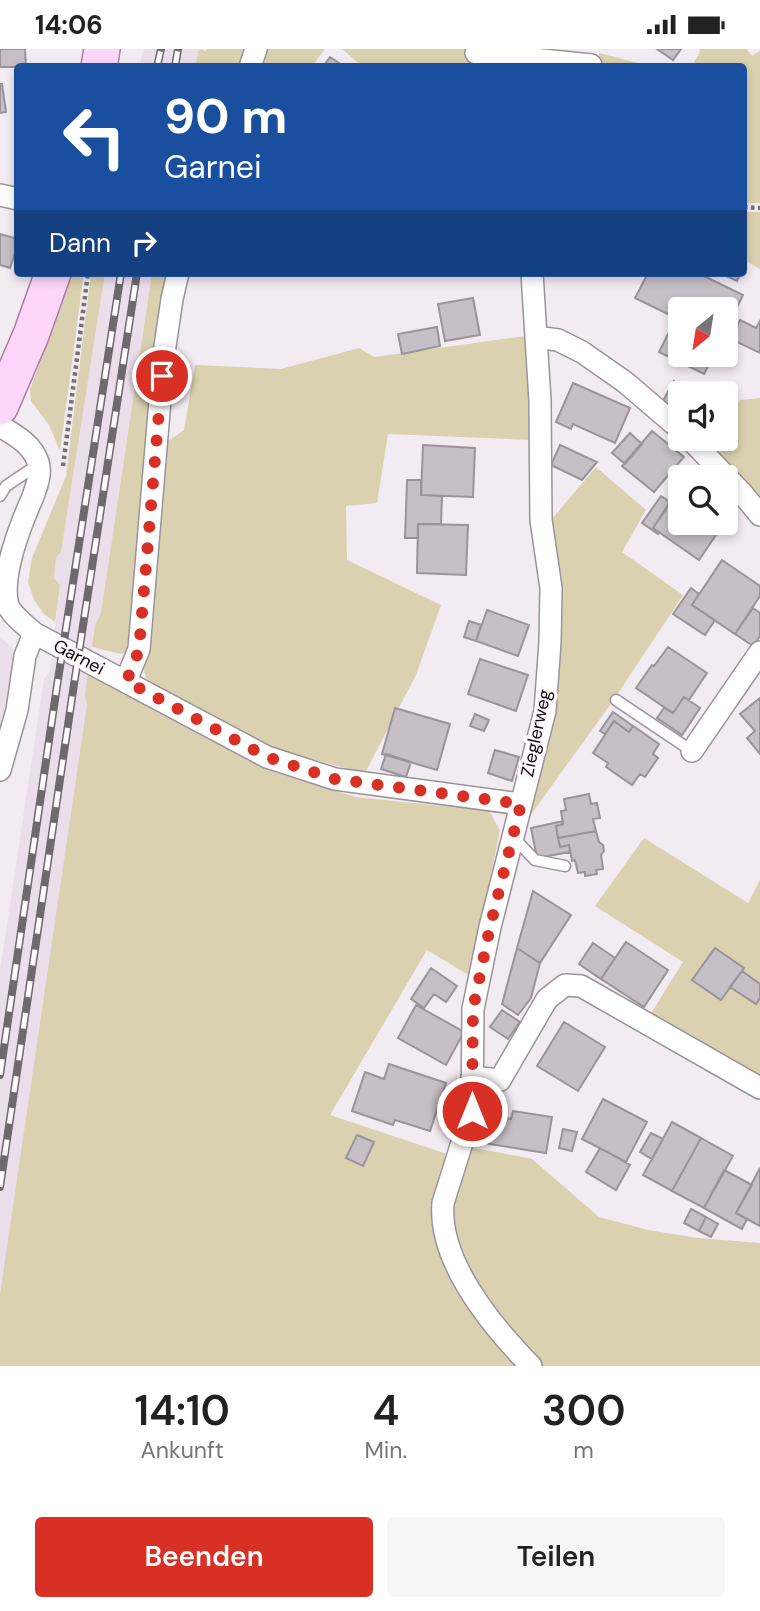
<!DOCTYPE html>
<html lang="de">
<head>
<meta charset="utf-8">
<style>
  body { margin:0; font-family:"DM Sans",sans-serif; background:#f6f6f6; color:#222; height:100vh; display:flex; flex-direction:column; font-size:26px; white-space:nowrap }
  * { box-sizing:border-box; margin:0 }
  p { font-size:23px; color:#767676 }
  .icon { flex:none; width:38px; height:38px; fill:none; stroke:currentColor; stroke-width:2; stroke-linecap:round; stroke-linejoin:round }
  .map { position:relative; height:1317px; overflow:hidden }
  .sheet { display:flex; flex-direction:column; background:#fff; flex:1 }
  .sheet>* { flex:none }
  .hud { position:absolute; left:14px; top:14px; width:733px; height:214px; border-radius:7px; box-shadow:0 4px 10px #0003; background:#1a4fa0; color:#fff; overflow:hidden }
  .needle { width:46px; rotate:210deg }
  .buttons { position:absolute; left:668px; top:248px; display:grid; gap:14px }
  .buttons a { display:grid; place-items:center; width:70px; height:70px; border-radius:7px; background:#fff; box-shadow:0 4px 10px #0003; font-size:35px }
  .pin { position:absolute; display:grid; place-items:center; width:60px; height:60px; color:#fff; margin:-30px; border:4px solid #fff; border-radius:50%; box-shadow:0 2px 7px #0007 }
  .me { position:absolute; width:77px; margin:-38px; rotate:0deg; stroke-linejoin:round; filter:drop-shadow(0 0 5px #0008) }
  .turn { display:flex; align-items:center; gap:24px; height:147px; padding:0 35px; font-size:32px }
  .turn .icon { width:91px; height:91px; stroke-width:2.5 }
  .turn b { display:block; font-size:49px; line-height:60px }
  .then { display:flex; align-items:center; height:66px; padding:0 35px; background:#0003; gap:14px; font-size:26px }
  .eta { display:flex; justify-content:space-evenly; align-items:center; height:119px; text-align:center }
  .eta b { font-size:42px; font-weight:600; line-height:49px }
  .cta { display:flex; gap:14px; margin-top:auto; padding:14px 35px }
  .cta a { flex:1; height:80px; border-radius:7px; background:#d93025; color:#fff; font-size:28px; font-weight:600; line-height:80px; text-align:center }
  .cta a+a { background:#f6f6f6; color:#222 }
  .status { display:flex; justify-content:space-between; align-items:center; height:49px; padding:0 35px; background:#fff; direction:ltr }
  .status svg { height:19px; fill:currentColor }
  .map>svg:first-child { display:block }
</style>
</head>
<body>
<div class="status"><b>14:06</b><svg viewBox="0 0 49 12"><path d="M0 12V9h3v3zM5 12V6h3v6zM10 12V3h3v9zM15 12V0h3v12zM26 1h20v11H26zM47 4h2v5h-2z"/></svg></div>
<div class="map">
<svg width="760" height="1317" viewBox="0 0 760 1317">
  <rect width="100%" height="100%" fill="#f3ebf2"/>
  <path fill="#eadeea" d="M143 0H199L195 17H140Z
    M105 224H152L101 564 95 576 92 598 85 645 88 656 0 1245V922L44 630 50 622 60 536 54 529 56 509 61 503Z
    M0 588 14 601 16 612 0 692Z"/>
  <path fill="#dad1b0" d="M199 0 206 2 207 0H249L242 17 195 18Z
    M265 0H325L312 17H259Z
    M342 0H467L474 17H362Z
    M699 0H746L752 7 760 2V154H744V18L692 17 700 3Z
    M599 4 650 17 598 18Z
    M744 163H760V220L744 211Z
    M72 224H84L60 402 49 376 31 352 30 340 62 255Z
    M91 224H105L61 503 56 509 54 529 60 536 55 573 44 565 34 551 28 533 32 509 66 427Z
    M152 224H171L131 601 121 605 92 598 95 576 101 564Z
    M525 287 531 391 388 385 377 454 346 457 347 511 441 556 416 626 365 724 270 699 155 636 146 629 144 621 162 396 184 381 195 316 281 320 359 299 374 308Z
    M760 349V458L711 403 718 390H726V375L740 351Z
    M596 418 646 461 622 503 683 546 615 649 527 771 551 471Z
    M88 623 270 722 356 748 489 762 500 781 470 927 427 901 330 1066 447 1105 430 1157 452 1154 470 1098 532 1110 599 1168 648 1181 698 1189 760 1194V1317H0V1245L87 656 85 645Z
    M644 789 748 854 760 831V1030L650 966 683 913 595 857Z"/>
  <path fill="#c6bfc5" stroke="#9a949a" stroke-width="2" d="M0 0H25L26 18H0Z
    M657 0H681L673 11Z
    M330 8 345 18H323Z
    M0 35H2L6 63 0 64Z
    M0 185 18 190V196L10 219 0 216Z
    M648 224H698L743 246 726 281V261H681V306H714L704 325 659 303 676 269 635 249Z
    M720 224H741L737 232Z
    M473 249 480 286 445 292 438 255Z
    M740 271 756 279 760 272V304L731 290Z
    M437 278 440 297 402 305 398 285Z
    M674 332 695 345H681V363L663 352Z
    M573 334 630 359 615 394 573 375 571 380 556 373Z
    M652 382 684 408 654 443 622 417Z
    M630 384 642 395 625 415 612 404Z
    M423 396 475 399 473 448 421 446Z
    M560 396 597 413 582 431 551 416Z
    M407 431H421V446L442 447 441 475H418V489H405Z
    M681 438V474H724L699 511 653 479Z
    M661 447 670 453 653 479 659 483 658 485 642 474Z
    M418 475 468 476 466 526 417 524Z
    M722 511 760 537V547L735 585 692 556Z
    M691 539 699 545 692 556 715 571 705 586 673 565Z
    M753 559 760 564V587L753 597 735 585Z
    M487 561 529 576 518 607 476 592Z
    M469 572 481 576 476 592 464 588Z
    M668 598 707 624 689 651 684 648 673 664 636 639 652 616 654 617Z
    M480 610 528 626 516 662 468 645Z
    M684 648 700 659 682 686 657 669 664 659 673 664Z
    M760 649V705L747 689 755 682 740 665Z
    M395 659 450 675 437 721 382 705Z
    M613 663 633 677 629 683 614 672 605 685 600 682Z
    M475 665 489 671 484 682 470 677Z
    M614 672 629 683 633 677 659 695 653 705 658 709 645 728 640 725 632 736 606 718 608 714 593 704Z
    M495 701 519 708 512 732 488 724Z
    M386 705 411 713 406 728 381 720Z
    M589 745 591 755 597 754 600 769 593 770 596 782 558 789 556 777 563 775 561 762 566 761 564 750Z
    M563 772V775L556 777 560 798 569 796 570 803 537 809 531 779Z
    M596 782 599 793 603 796 604 802 601 806 603 820 596 821 597 825 585 827V823L578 824 575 811 572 812 569 796 560 798 558 789Z
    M533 842 571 866 540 914 517 899Z
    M626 893 668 921 644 958 601 930Z
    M593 894 615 909 601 930 579 915Z
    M517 899 540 914 531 949 518 966 502 955Z
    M715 899 744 919 721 951 692 931Z
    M431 919 457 937 446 953 434 945 424 959 411 950Z
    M742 922 760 935V949L756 955 730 938Z
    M416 956 464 983 446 1016 398 989Z
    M502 961 520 973 508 990 490 978Z
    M564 973 605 998 578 1042 537 1017Z
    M389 1015 446 1034 430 1082 395 1071 393 1076 352 1062 365 1023 384 1030Z
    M603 1050 647 1073 626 1113 582 1090Z
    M513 1062 552 1068 546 1104 483 1094 488 1066 511 1070Z
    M672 1073 701 1089 672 1142 643 1126Z
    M563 1080 577 1083 572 1102 559 1099Z
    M651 1084 663 1090 652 1110 640 1103Z
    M357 1086 374 1093 363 1117 346 1109Z
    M701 1089 733 1107 704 1159 672 1142Z
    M600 1099 630 1116 616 1141 586 1123Z
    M760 1119V1177L736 1164Z
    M724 1121 752 1136 736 1164 747 1170 742 1180 704 1159Z
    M691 1160 706 1168 699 1182 684 1174Z
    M706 1168 718 1175 711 1188 699 1182Z"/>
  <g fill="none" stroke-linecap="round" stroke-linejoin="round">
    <defs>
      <path id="service" d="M0 447 6 437 39 415
        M616 651 692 702
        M513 788 535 811 565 817"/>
      <path id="minor" d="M476 4 591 16
        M250 18 256 0
        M0 146 18 150
        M536 288 558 291 582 303 625 333 681 381
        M0 377C15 386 32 395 38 413 42 425 36 439 32 450 20 477 0 528 8 557 14 568 24 575 34 584L267 708 335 730 521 755
        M690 390 741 443 760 466
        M126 632 139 600 164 304 172 250 178 224
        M692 702 760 603
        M0 721 17 661 25 607 34 584
        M472 1028 500 1031 547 950 565 936 581 937 760 1039
        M531 1317C492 1277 438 1213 443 1154L472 1062 473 960 490 878 545 662 550 593 551 539 541 471 540 352 532 224"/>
      <path id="primary" d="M99 18 102 0
        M0 358 31 286 53 224"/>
    </defs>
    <use href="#service" stroke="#9a9399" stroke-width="13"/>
    <use href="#minor" stroke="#9a9399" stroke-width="24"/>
    <use href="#primary" stroke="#a87da4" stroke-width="38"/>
    <path stroke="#767276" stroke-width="4.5" stroke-dasharray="3.5 3.5" stroke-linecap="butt" d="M744 158 760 159
      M63 417 88 224"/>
    <use href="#service" stroke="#fff" stroke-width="10"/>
    <use href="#minor" stroke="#fff" stroke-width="21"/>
    <use href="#primary" stroke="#fdd6fa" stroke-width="35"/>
    <defs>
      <path id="rail" d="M157 18 161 0
        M175 18 178 0
        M0 1026 57 637 121 224
        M0 1138 73 642 137 224"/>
    </defs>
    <use href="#rail" stroke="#6d696d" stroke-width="8"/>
    <use href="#rail" stroke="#fff9fe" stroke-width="5" stroke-dasharray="16" stroke-linecap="butt"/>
  </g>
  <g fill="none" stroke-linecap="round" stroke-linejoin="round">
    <path stroke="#d93025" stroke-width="12" stroke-dasharray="0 21.6" d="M162 327 139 600 133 618 126 632 267 708 335 730 521 755 490 878 473 960 472 1062"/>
  </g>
  <g text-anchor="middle" stroke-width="7" stroke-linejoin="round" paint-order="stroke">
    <g font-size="18" fill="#0d0b0d" stroke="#fff9fe">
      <text transform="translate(79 608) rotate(28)" y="6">Garnei</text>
      <text transform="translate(536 684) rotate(-78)" y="6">Zieglerweg</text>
    </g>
  </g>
</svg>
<div class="buttons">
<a><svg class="needle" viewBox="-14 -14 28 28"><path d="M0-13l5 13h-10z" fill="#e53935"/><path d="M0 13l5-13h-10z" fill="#767676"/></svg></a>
<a><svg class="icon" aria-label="sound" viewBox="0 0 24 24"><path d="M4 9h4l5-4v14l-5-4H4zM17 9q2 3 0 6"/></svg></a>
<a><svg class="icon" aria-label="search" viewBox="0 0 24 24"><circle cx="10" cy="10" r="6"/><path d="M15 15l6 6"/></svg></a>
</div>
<div class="pin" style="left:162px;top:327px;background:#d93025"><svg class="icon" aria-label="arrive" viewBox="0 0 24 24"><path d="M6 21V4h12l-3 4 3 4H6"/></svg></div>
<svg class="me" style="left:472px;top:1062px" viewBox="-20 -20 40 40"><circle r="17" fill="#d93025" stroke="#fff" stroke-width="3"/><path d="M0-11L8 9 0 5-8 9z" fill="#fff"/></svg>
<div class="hud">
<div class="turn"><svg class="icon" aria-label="left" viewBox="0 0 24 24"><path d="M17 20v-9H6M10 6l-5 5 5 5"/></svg><div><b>90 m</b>Garnei</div></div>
<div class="then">Dann<svg class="icon" aria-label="right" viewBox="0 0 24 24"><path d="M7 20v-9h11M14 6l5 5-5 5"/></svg></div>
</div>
</div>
<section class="sheet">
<div class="eta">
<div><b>14:10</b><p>Ankunft</p></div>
<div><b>4</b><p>Min.</p></div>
<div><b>300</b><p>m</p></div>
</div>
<div class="cta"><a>Beenden</a><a>Teilen</a></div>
</section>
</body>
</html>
